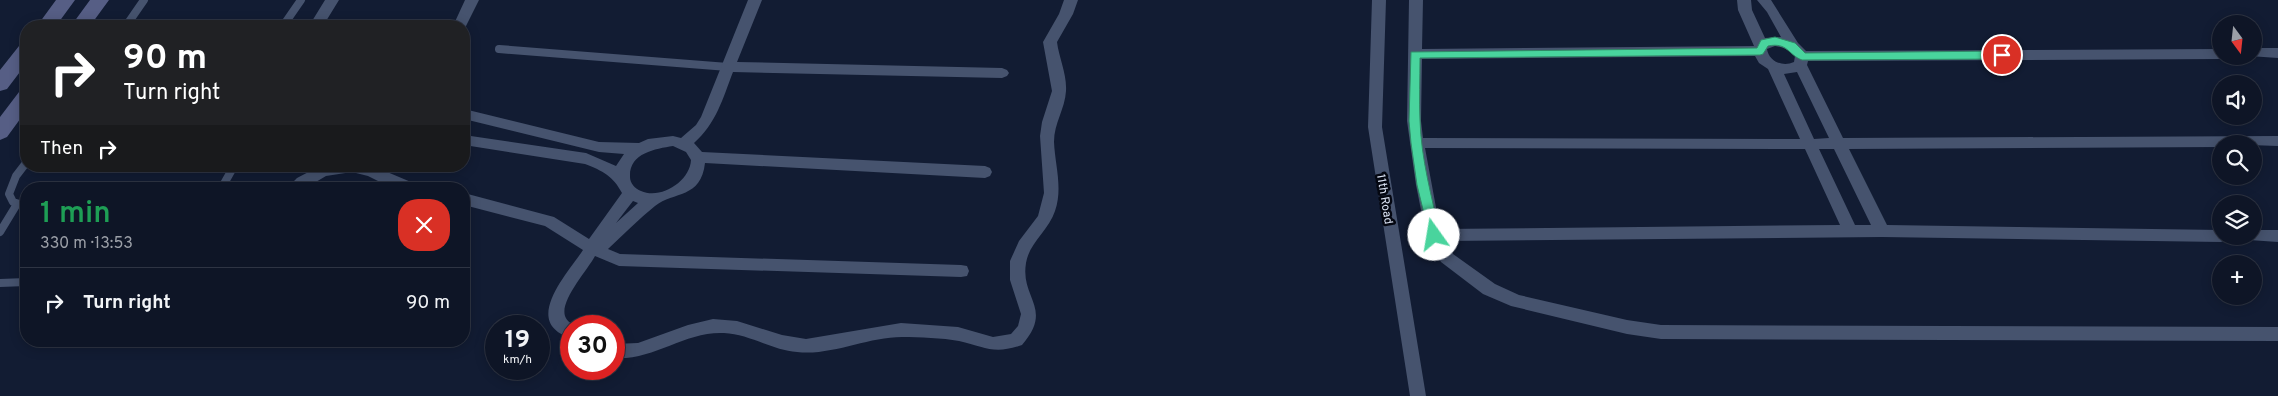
<!DOCTYPE html>
<html lang="en">
<head>
<meta charset="utf-8">
<style>
  body { margin:0; font-family:Overpass,sans-serif; background:#1c2232; color:#f1f3f6; height:100vh; display:flex; flex-direction:column; font-size:19px; white-space:nowrap }
  * { box-sizing:border-box; margin:0 }
  p { font-size:16px; color:#9b9fa7 }
  .icon { flex:none; width:28px; height:28px; fill:none; stroke:currentColor; stroke-width:2; stroke-linecap:round; stroke-linejoin:round }
  .map { position:relative; flex:1; overflow:hidden }
  .details { position:absolute; left:20px; top:182px; width:450px; height:165px; display:flex; flex-direction:column; background:#0e1526; border-radius:20px; box-shadow:0 2px 12px #0003,0 0 0 1px #2e3443 }
  .details>* { flex:none }
  .banner { position:absolute; left:20px; top:20px; width:450px; height:152px; border-radius:20px; box-shadow:0 2px 12px #0003,0 0 0 1px #2e3443; background:#202124; color:#fff; overflow:hidden }
  .needle { width:32px; rotate:165deg }
  .controls { position:absolute; left:2212px; top:15px; display:grid; gap:10px }
  .controls a { display:grid; place-items:center; width:50px; height:50px; border-radius:50%; background:#0e1526; box-shadow:0 2px 12px #0003,0 0 0 1px #2e3443; font-size:25px }
  .speed { position:absolute; left:485px; top:315px; display:flex; gap:10px; font-size:25px; font-weight:700; text-align:center }
  .speed>* { display:grid; place-content:center; width:65px; height:65px; border-radius:50%; background:#0e1526; box-shadow:0 2px 12px #0003,0 0 0 1px #2e3443; line-height:1 }
  .speed small { font-size:12px; font-weight:400 }
  .speed .limit { border:8px solid #d22; background:#fff; color:#111 }
  .pin { position:absolute; display:grid; place-items:center; width:42px; height:42px; color:#fff; margin:-21px; border:2px solid #fff; border-radius:50%; box-shadow:0 1px 5px #0007 }
  .me { position:absolute; width:55px; margin:-28px; rotate:347deg; stroke-linejoin:round; filter:drop-shadow(0 0 4px #0008) }
  .turn { display:flex; align-items:center; gap:18px; height:105px; padding:0 20px; font-size:22px }
  .turn .icon { width:65px; height:65px; stroke-width:2.5 }
  .turn b { display:block; font-size:35px; line-height:42px }
  .then { display:flex; align-items:center; height:48px; padding:0 20px; background:#0003; gap:10px; font-size:19px }
  .round { display:grid; place-items:center; flex:none; width:52px; height:52px; border-radius:20px; background:#1c2232 }
  .headline { display:flex; align-items:center; justify-content:space-between; height:85px; padding:0 20px }
  h1 { font-size:30px; font-weight:600; line-height:38px; color:#1e9e55 }
  ul { padding:0; list-style:none }
  li { display:flex; align-items:center; gap:15px; height:70px; padding:0 20px; border-top:1px solid #2e3443 }
  li div { flex:1 }
  li b { display:block; font-size:19px }
  li em { font-style:normal }
  .map>svg:first-child { display:block }
</style>
</head>
<body>
<div class="map">
<svg width="2278" height="396" viewBox="0 0 2278 396">
  <rect width="100%" height="100%" fill="#121c33"/>
  <g fill="none" stroke-linecap="round" stroke-linejoin="round">
    <path stroke="#46536e" stroke-width="8" d="M126 26 144 0
      M283 26 301 0
      M499 49 728 67
      M26 163 16 176 9 194 13 202 26 206
      M221 189 234 166
      M0 232 17 204
      M0 283 26 282"/>
    <path fill="#46536e" fill-rule="evenodd" d="M325 0H339L323 26H309Z
      M465 0H479L464 30V26H453Z
      M748 0H762L737 62 1002 68 1007 70 1009 73 1007 76 1002 78 733 72C723 98 716 124 694 143L702 152 985 166 990 168 992 172 990 176 985 178 705 163C701 199 674 191 655 206 639 219 624 234 608 249L620 254 961 265 967 266 969 271 967 276 961 277 619 266 595 256C587 271 560 300 565 316 567 322 572 324 577 326H571V338C521 323 567 274 583 250L545 226 464 205V193L554 217 589 239 622 193C613 176 603 171 585 164L464 145V135L586 153 616 166 624 154 599 152 464 119V109L599 142 639 143 648 139 673 136 681 138 696 125 701 117ZM673 146 686 152 691 160C690 181 661 200 641 191 635 189 630 183 630 177 629 153 655 149 673 146ZM633 201 638 203 616 223Z
      M1064 0H1078L1073 14 1057 42C1059 58 1067 74 1066 91 1065 109 1054 123 1054 142 1055 165 1063 188 1055 211 1049 230 1029 243 1026 263 1020 299 1054 308 1022 345 994 355 985 347 959 341 942 338 920 337 902 337 867 337 832 356 797 352 772 350 749 334 724 333 685 331 653 361 614 358V344L638 343 688 325 713 319 737 321 782 335 806 339 901 323 958 327 993 337 1011 334 1018 326 1021 314 1010 280V261L1019 241 1038 216 1044 193 1040 136 1042 122 1052 91 1043 42 1059 14Z
      M1372 0H1386L1382 127 1426 396H1410L1368 127Z
      M1409 0H1423L1422 49 1754 46 1738 10 1737 0H1751L1752 10 1765 38 1781 37 1767 12 1757 0H1771L1798 43 1806 51 2221 49V56H2226L2221 59 1808 61 1807 65 1843 138 2278 136V146L2221 144V147L1849 149 1887 225 2221 230V236H2229L2226 240 2221 242 1882 237 1445 241 1453 254 1495 284 1519 295 1627 320 1661 325 2278 327V341L1661 339 1627 334 1511 306 1483 294 1441 262 1426 235 1416 185 1407 121ZM1775 46C1783 47 1790 50 1795 56L1794 62C1783 67 1769 62 1767 49ZM1755 56 1759 63 1768 69 1800 139 1423 138 1421 121 1422 59ZM1797 72 1829 138 1814 139 1784 74ZM1425 148 1805 149 1840 225 1440 229ZM1819 149H1834L1871 225H1855Z
      M2254 48H2278V58L2249 56H2254Z
      M320 166H373L418 185 420 189H394L368 176 352 172 326 176 304 189H286L297 178Z
      M2254 230H2278V242L2249 240 2246 236H2254Z"/>
    <path fill="#565e85" fill-rule="evenodd" d="M56 0H75L56 26H37Z
      M90 0H109L90 26H71Z
      M26 44V64L7 89 0 91V70L19 46Z
      M26 90V111L7 137 0 140V117L19 92Z"/>
  </g>
  <path fill="#49d49d" stroke="#2f8a66" d="M1775 37 1795 43 1805 53 2002 51 2007 55 2002 59 1802 60C1788 55 1788 42 1768 46L1763 54 1760 55 1420 58C1420 79 1419 100 1420 120 1421 159 1432 197 1440 235L1439 238H1430L1417 185 1411 143 1409 121 1411 52 1757 48 1761 40Z"/>
  <g text-anchor="middle" stroke-width="5" stroke-linejoin="round" paint-order="stroke">
    <g font-size="12" fill="#dae2f3" stroke="#040711">
      <text transform="translate(1385 199) rotate(81)" y="4">11th Road</text>
    </g>
  </g>
</svg>
<div class="controls">
<a><svg class="needle" viewBox="-14 -14 28 28"><path d="M0-13l5 13h-10z" fill="#e53935"/><path d="M0 13l5-13h-10z" fill="#9b9fa7"/></svg></a>
<a><svg class="icon" aria-label="sound" viewBox="0 0 24 24"><path d="M4 9h4l5-4v14l-5-4H4zM17 9q2 3 0 6"/></svg></a>
<a><svg class="icon" aria-label="search" viewBox="0 0 24 24"><circle cx="10" cy="10" r="6"/><path d="M15 15l6 6"/></svg></a>
<a><svg class="icon" aria-label="layers" viewBox="0 0 24 24"><path d="M12 4l9 5-9 5-9-5zM3 14l9 5 9-5"/></svg></a>
<a>+</a>
</div>
<div class="speed"><div>19<small>km/h</small></div><div class="limit">30</div></div>
<div class="pin" style="left:2002px;top:55px;background:#d93025"><svg class="icon" aria-label="arrive" viewBox="0 0 24 24"><path d="M6 21V4h12l-3 4 3 4H6"/></svg></div>
<svg class="me" style="left:1434px;top:235px" viewBox="-20 -20 40 40"><circle r="19" fill="#fff"/><path d="M0-13L10 11 0 6-10 11z" fill="#49d49d"/></svg>
<div class="banner">
<div class="turn"><svg class="icon" aria-label="right" viewBox="0 0 24 24"><path d="M7 20v-9h11M14 6l5 5-5 5"/></svg><div><b>90 m</b>Turn right</div></div>
<div class="then">Then<svg class="icon" aria-label="right" viewBox="0 0 24 24"><path d="M7 20v-9h11M14 6l5 5-5 5"/></svg></div>
</div>
<section class="details">
<div class="headline"><div><h1>1 min</h1><p>330 m · 13:53</p></div><a class="round" style="background:#d93025;color:#fff"><svg class="icon" aria-label="close" viewBox="0 0 24 24"><path d="M6 6l12 12M18 6L6 18"/></svg></a></div>
<ul>
<li><svg class="icon" aria-label="right" viewBox="0 0 24 24"><path d="M7 20v-9h11M14 6l5 5-5 5"/></svg><div><b>Turn right</b></div><em>90 m</em></li>
</ul>
</section>
</div>
</body>
</html>
